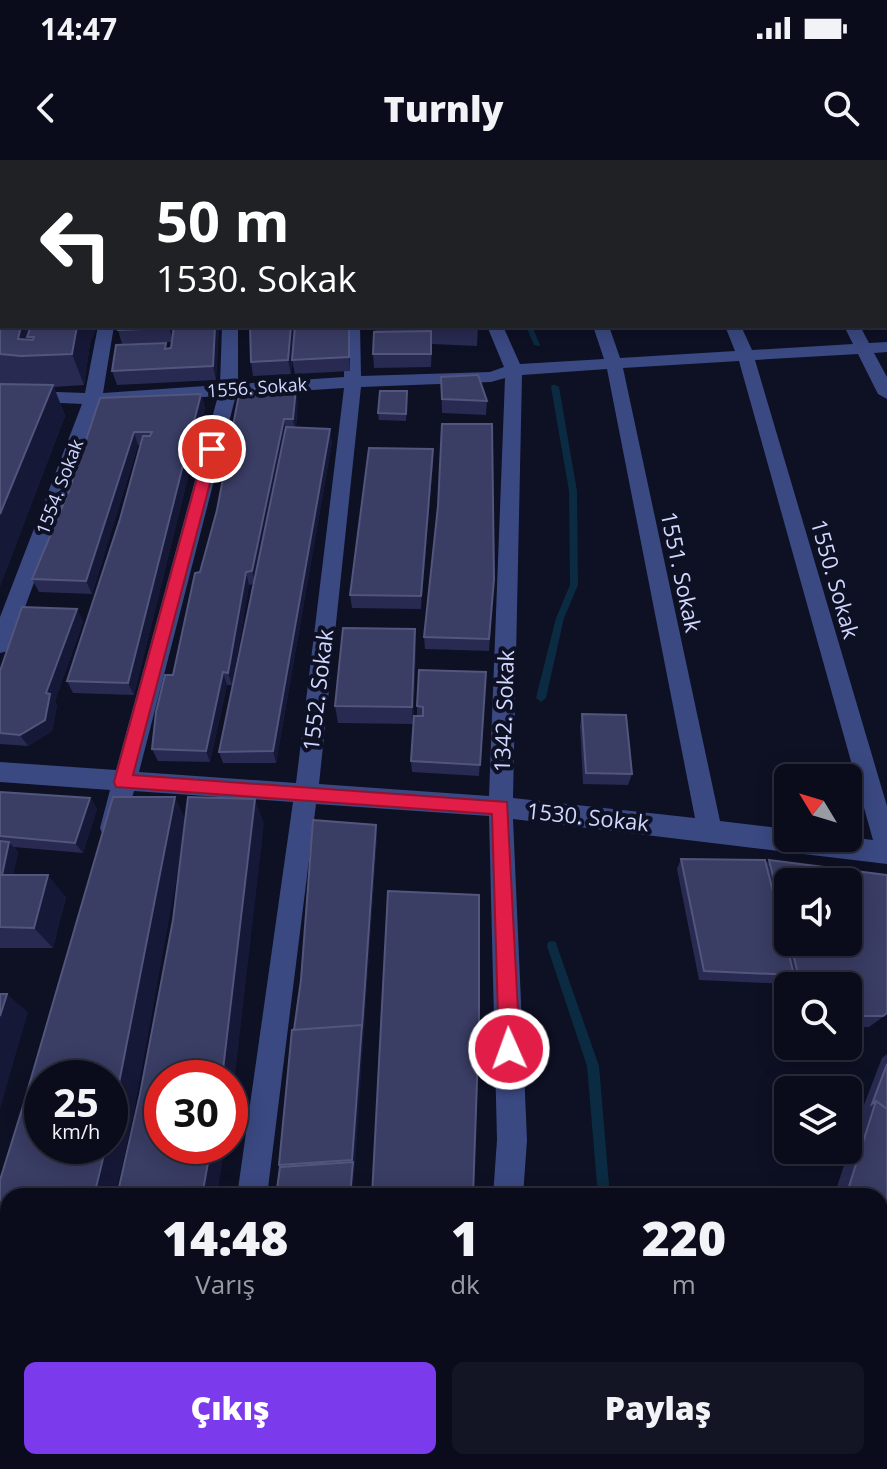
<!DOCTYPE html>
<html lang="tr">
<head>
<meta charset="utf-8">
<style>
  body { margin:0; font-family:"Open Sans",sans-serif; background:#131524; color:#f1f3f6; height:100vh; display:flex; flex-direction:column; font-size:30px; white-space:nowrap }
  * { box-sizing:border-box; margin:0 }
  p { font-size:26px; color:#999ba3 }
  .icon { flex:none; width:44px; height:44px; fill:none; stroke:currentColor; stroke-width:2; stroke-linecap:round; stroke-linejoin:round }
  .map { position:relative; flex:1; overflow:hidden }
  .side { position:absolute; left:0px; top:1028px; width:888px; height:282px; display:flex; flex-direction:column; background:#0a0c1b; border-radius:24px 24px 0 0; box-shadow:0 4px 20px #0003,0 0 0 2px #2a2c3a }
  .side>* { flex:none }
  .guide { position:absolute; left:0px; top:0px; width:888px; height:168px; box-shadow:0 4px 20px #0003,0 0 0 2px #2a2c3a; background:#202124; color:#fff; overflow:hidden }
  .needle { width:52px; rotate:308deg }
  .tools { position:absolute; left:774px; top:604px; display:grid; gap:16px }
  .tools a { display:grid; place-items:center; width:88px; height:88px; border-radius:12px; background:#0a0c1b; box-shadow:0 4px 20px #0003,0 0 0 2px #2a2c3a; font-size:40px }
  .speed { position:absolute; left:24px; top:900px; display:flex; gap:16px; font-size:40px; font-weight:700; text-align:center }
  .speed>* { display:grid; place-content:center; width:104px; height:104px; border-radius:50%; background:#0a0c1b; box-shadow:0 4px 20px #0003,0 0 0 2px #2a2c3a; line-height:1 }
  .speed small { font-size:20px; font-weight:400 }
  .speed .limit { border:12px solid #d22; background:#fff; color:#111 }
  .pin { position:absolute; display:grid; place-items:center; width:68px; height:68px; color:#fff; margin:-34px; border:4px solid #fff; border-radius:50%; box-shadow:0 2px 8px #0007 }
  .me { position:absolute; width:88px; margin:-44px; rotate:358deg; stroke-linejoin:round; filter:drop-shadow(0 0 6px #0008) }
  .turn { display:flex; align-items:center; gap:28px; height:168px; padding:0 24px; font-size:36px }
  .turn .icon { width:104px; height:104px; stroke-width:2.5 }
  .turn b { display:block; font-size:56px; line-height:68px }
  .eta { display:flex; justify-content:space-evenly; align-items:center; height:136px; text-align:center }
  .eta b { font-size:48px; font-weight:800; line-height:56px }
  .button { display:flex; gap:16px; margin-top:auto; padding:16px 24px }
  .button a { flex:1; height:92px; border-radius:12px; background:#7c3aed; color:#fff; font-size:32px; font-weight:800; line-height:92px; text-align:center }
  .button a+a { background:#131524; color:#f1f3f6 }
  .status { display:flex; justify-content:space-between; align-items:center; height:56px; padding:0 40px; background:#0a0c1b; direction:ltr }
  .status svg { height:22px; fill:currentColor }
  header { display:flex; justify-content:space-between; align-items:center; height:104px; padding:0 24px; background:#0a0c1b; font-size:36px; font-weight:800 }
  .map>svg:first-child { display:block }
</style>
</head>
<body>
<div class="status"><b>14:47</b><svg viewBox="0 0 49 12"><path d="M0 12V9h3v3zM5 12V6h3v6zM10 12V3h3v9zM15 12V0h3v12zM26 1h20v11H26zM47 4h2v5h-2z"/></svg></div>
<header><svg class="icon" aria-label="back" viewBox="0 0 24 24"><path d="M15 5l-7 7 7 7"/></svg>Turnly<svg class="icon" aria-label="search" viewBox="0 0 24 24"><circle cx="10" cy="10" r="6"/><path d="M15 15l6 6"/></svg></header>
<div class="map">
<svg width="887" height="1309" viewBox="0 0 887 1309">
  <rect width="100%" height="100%" fill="#0e1024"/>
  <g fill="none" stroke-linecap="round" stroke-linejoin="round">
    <path fill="#0a2b41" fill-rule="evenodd" d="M526 166H532L540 185 539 186 534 185Z
      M552 225H555L559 227 577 331 578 425 564 458 546 538 541 542 536 538 556 458 570 425 569 331 551 227Z
      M552 781 556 782 557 786 599 906 610 1036H598L587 906 547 786 548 782Z
      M571 1302H585L582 1309H568Z"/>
    <path fill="#3a4982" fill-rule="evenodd" d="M117 0H147L149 2H119Z
      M223 0H237V2H223Z
      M338 0H352V2H338Z
      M388 0H402L403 2H389Z
      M539 0H553V2H539Z
      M752 0H766L767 2H753Z
      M869 0H883L884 2H870Z
      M886 28H887V39H886Z
      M98 166H114L103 233 220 225 222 166H238V224L344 217V166H360L361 216 490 212 504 207 487 166H503L520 204 604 199 593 166H609L620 198 735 191 725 166H741L752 190 853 184 844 166H860L869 183 887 182V192L874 193 887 217V239L878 234 858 194 755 200 887 646V704L513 659 527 980 523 1036H493L497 980 489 656 316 644 267 1036H237L293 642 134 631 121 675 112 678 103 675 100 668 110 630 0 622V602L116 610 218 236 100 244 11 485 8 491 0 493V457L82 244 0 240V230L85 233ZM739 201 873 680 848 677 788 678V669L720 661 623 208ZM607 209 695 658 513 638 522 215ZM505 218 489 636 319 624 361 227 491 222ZM344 228 296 623 139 612 236 235Z
      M202 1302H236L235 1309H201Z
      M414 1302H451L448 1309H411Z"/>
  </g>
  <path fill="#282a51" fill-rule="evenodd" d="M242 0H282V2H242Z
    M285 0H328V2H285Z
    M0 92 90 184 84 225 54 227 65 256 0 426Z
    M119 166H219L216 220 117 225 112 211 171 188 172 182 122 184 118 170Z
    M250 166H294L291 214 253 216 251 202Z
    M349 166 350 211 295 214 292 200Z
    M375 166H478L477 186 432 184 431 207 374 208 373 194Z
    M441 217 487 241 486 255 442 253Z
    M240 229 298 241 296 267 332 282 276 603H223L219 592 254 424 249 425 232 525H227L210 602 158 601 152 589 217 350Z
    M201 234 205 248 134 535 73 533 67 521 120 359 140 286 138 285 92 434 39 432 32 419 69 331 100 238Z
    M407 238 406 261 379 260 378 253Z
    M433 302 421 449 352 448 350 435Z
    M494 419 489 491 425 489 424 477Z
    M77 449 83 462 55 541 57 546 52 571 28 586 0 584V511Z
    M416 487 413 564 338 563 335 546Z
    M486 512 479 616 412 612 411 601 417 556V546Z
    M582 554 632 614 628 625 583 624 580 566Z
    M0 632 90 638 97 649 83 693 14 687 18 692 13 715 66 737 53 788H0Z
    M376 665 377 676 352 1036 280 1007 279 1005Z
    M681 699 766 704 769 700 887 715V854L869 867H848V826H788V829L787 824 699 820 677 709ZM788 722 848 782H788Z
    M887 894V1304L876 1302H880V1036H834L862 950 882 898Z"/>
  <path fill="#161837" d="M0 0H18L19 2H2V59L0 64Z
    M21 166H42L34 177H27L35 195 18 179Z
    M77 166H98L90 184 84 225 72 194Z
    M169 166H175L173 182 169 168Z
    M215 166H219L216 220 213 206Z
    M291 166H294L291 214 288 200Z
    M349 166 350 173V211L349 197Z
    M53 225 65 256 0 426V354Z
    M296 228 298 241 295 273 293 259Z
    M201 234 205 248 134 535 128 523Z
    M284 259 286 273 256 424 252 411Z
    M330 269 332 282 276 603 273 591Z
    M134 272 138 285 92 434 86 421Z
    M433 289V302L421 449V436Z
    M246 412 249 425 232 525 228 513Z
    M77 449 83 462 55 541 57 546 52 571 28 586 20 575 46 533Z
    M415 469 416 487 413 564 412 547Z
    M223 512 227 525 210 602 206 591Z
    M175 637 187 662 132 963 115 1036H94L106 986H110V969Z
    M90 638 97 649 83 693 75 683Z
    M255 639 264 664 230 959V918H222Z
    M376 665 377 676 355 1006 352 1000Z
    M9 682 18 692 9 734 0 724Z
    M48 715 66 737 53 788 34 768Z
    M7 834 28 852 0 949V856Z
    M211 986H225L217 1036H202Z
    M353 1002 355 1006 352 1036H350Z"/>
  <path fill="#3a3d64" stroke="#52557c" stroke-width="2" d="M30 0H62L61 2H29Z
    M72 0H108V2H71Z
    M185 0H215V2H184Z
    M503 0H537L538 2H504Z
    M2 86V166H21L18 179 33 180 34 177H27L31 166H77L72 194 21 196 0 194V92Z
    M119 166H169V168L118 170Z
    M174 166H215L213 206 112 211 116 185 166 183 165 189 171 188Z
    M250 166H291L288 200 251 202Z
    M295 166H349V197L292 200Z
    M431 171V194H373L374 172Z
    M478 215 487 241 442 239 441 217Z
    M0 224 53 225 0 354Z
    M296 228 293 259H284L252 411 246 412 228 513 223 512 206 591 152 589 156 552 165 515H173L195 413 200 412 217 350 240 229Z
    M380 231H407L406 254 378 253Z
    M201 234 128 523 67 521 120 359 143 276H150L152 272H134L86 421 32 419 69 331 100 238Z
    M442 264H492L494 419 489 479 424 477 438 346Z
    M286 267 330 269 273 591 219 592Z
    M369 288 433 289 421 436 350 435Z
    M22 447 77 449 46 533 50 534 45 560 20 575 0 573V511Z
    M343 468 415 469 412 547 335 546Z
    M419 510 486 512 480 605 411 601 414 556H423V547L417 546Z
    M582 554 626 555 632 614 586 613Z
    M0 632 90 638 75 683 0 676Z
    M113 637H175L110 969V918H42V986H106L94 1036H8V1234L0 1233V1020L23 946Z
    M188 637 255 639 222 918H162V986H211L202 1036H117L140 934 173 760Z
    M313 660 376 665 362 868V865L294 870 301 820Z
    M0 681 9 682 2 715H0Z
    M681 699 765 700 794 815 704 811Z
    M769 700 887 715V853L883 856H859L848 853V826H801L790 782H848V722H788V774Z
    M0 715H48L34 768 0 767Z
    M388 731 479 735V863L473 1036H372Z
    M0 834H7L0 856Z
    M362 865 352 1000 279 1005 292 870Z
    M887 904V949L876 941 872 944Z
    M876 941 887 949V1101L880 1095V1036H846Z
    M353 1002 350 1036H276L280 1007Z
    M880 1100 887 1106V1190L880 1184Z
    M880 1184 887 1190V1304L880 1298Z
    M241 1302H386L380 1309H241Z"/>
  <path fill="#e11d48" stroke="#92132f" stroke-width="2" d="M212 285 219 289 133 615 507 642 520 889 517 896 509 899 502 896 499 889 492 654 116 627 114 622 205 289Z"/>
  <g text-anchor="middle" stroke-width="8" stroke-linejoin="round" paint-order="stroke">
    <g font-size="18" fill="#d2d7fe" stroke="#0e1024">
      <text transform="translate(257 228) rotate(-4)" y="6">1556. Sokak</text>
      <text transform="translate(60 327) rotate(-69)" y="6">1554. Sokak</text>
    </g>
    <g font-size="22" fill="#d2d7fe" stroke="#0e1024">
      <text transform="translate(681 412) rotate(78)" y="8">1551. Sokak</text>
      <text transform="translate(835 419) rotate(74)" y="8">1550. Sokak</text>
      <text transform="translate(318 530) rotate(-83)" y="8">1552. Sokak</text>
      <text transform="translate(504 551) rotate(-88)" y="8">1342. Sokak</text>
      <text transform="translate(588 657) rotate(6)" y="8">1530. Sokak</text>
    </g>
  </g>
</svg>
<div class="tools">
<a><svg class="needle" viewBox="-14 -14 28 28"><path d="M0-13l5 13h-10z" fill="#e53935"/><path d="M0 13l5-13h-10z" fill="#999ba3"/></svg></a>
<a><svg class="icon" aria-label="sound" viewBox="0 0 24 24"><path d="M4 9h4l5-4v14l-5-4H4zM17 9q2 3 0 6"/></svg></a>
<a><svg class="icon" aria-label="search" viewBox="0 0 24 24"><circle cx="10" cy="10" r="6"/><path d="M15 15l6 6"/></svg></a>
<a><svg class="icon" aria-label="layers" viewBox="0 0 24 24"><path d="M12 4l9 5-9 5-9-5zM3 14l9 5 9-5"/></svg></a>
</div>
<div class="speed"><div>25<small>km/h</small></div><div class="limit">30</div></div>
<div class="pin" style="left:212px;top:289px;background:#d93025"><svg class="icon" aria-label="arrive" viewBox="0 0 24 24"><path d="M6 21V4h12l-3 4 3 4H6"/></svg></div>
<svg class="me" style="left:509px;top:889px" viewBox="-20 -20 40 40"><circle r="17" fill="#e11d48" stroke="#fff" stroke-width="3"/><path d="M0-11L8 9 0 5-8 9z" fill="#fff"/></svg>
<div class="guide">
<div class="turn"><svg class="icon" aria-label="left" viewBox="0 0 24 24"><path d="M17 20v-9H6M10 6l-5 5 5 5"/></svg><div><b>50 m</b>1530. Sokak</div></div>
</div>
<section class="side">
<div class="eta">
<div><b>14:48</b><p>Varış</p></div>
<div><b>1</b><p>dk</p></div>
<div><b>220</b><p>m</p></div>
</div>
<div class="button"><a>Çıkış</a><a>Paylaş</a></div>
</section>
</div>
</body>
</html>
